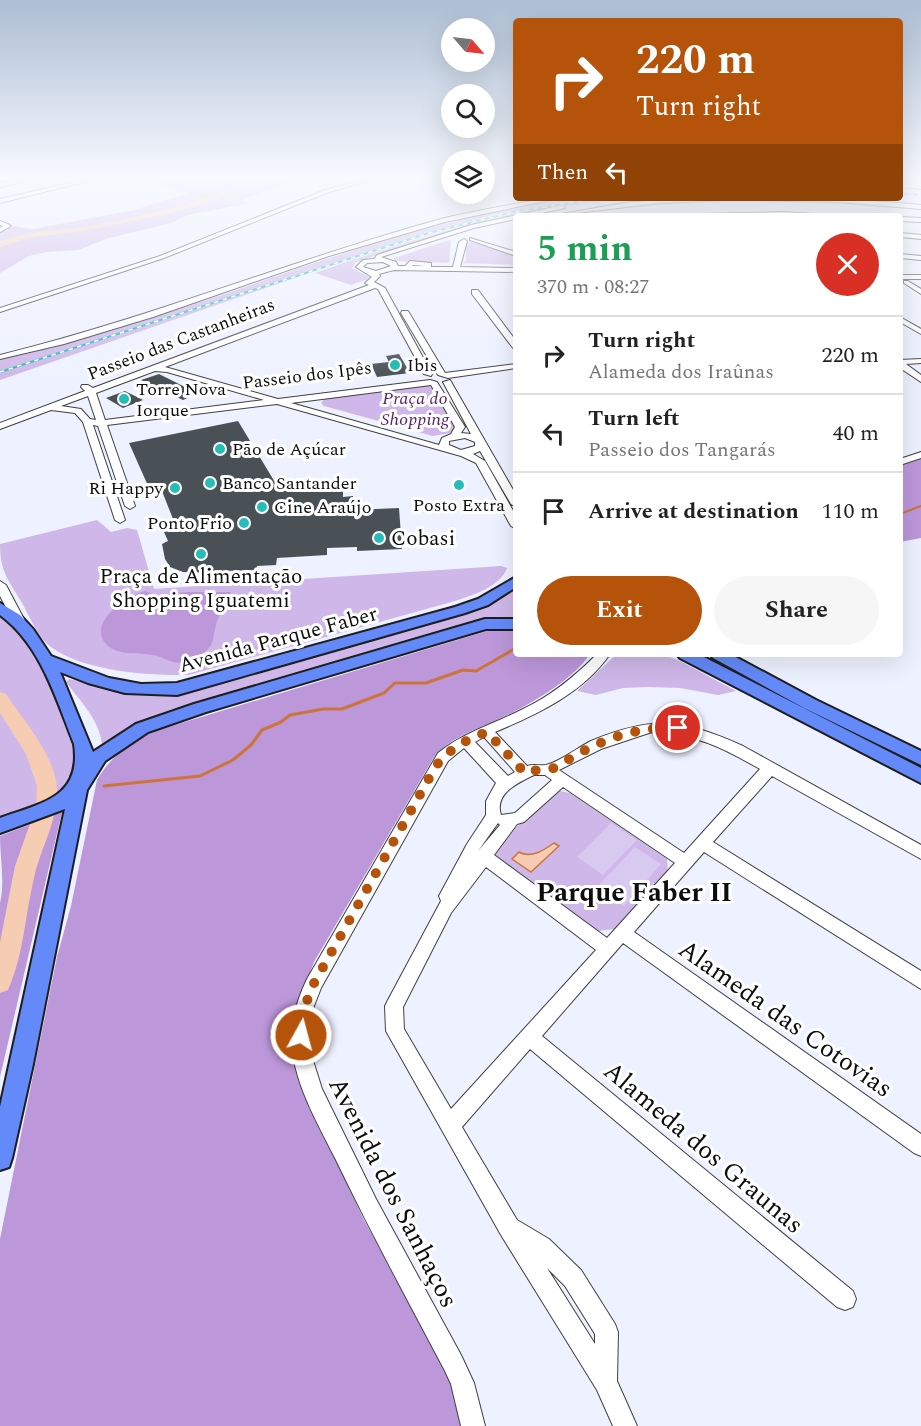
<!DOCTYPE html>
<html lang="en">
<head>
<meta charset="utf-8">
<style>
  body { margin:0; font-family:Spectral,serif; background:#f6f6f6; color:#222; height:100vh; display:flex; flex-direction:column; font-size:22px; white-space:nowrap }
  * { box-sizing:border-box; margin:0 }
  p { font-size:20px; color:#767676 }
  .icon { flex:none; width:33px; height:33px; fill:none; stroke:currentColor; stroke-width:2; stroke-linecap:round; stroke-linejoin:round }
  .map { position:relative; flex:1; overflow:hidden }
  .sheet { position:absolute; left:513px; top:213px; width:390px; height:444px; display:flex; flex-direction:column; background:#fff; border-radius:6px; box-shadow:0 6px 24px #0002 }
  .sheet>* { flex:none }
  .banner { position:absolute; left:513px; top:18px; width:390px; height:183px; border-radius:6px; box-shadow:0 6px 24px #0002; background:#b45309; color:#fff; overflow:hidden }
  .needle { width:39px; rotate:118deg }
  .fabs { position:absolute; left:441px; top:18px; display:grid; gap:12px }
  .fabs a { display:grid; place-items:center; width:54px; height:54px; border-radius:50%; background:#fff; box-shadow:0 6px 24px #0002; font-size:30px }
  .pin { position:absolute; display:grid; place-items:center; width:51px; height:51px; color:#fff; margin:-26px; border:3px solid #fff; border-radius:50%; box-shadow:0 2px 6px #0007 }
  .me { position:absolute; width:66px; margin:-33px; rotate:7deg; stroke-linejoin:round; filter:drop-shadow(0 0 4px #0008) }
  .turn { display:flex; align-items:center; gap:21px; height:126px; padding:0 24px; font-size:27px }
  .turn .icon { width:78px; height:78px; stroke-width:2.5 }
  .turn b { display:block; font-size:42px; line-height:51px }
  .then { display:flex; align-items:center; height:57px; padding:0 24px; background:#0003; gap:12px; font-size:22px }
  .round { display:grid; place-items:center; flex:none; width:63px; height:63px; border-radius:32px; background:#f6f6f6 }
  .headline { display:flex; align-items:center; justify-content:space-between; height:102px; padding:0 24px }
  h1 { font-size:36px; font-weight:700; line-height:45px; color:#1e9e55 }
  .cta { display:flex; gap:12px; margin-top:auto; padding:12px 24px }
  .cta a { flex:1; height:69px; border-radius:36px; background:#b45309; color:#fff; font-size:24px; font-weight:700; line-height:69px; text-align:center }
  .cta a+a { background:#f6f6f6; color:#222 }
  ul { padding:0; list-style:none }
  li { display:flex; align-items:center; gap:18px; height:78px; padding:0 24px; border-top:2px solid #e0e0e0 }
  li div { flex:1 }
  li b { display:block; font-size:22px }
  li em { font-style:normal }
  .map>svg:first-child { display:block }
</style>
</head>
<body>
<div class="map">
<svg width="921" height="1426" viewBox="0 0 921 1426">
  <rect width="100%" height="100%" fill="#eef1ff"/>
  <path fill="#cfb8e9" d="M146 180H297C280 187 261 191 244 200L245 204 188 215 171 223 109 238 78 250 46 252 29 256 0 273V232L15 226 33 229 134 210 189 193Z
    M567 198H587L496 214 407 239 0 380V359C95 336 190 307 282 274 376 242 469 213 567 198Z
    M616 198H634L573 205 495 220 365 259 355 263 352 268 371 278 351 285 315 273C414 238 512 208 616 198Z
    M449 240 451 241 449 263 394 261V258Z
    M471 242 516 254V265L462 263 466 261V243Z
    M427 385 431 387 455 427 450 433 433 436 324 406 321 403 325 398Z
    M97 520 111 532 127 528 137 530 154 589 501 566 507 568C500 587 473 595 455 601L189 675C148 676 77 671 46 643 36 633 29 615 22 603 8 579 0 572 0 544Z
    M511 589 514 590 516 620 491 618 471 623 170 710 134 725 105 744H102C99 719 80 701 66 682L69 679 133 693H176L247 677 462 615 488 604Z
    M0 608 19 621 83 744 80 786 0 826Z
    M617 654H661L680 661 736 691 718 695 680 688 648 687 623 688 596 695 577 691Z
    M555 790 570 793 667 859 668 873 615 929 598 931 497 860 494 852 495 847Z"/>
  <path fill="#bc97da" d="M921 455V538L900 542V462Z
    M145 591 156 595 186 592H230L232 597C226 606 218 615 216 625 213 634 215 643 207 650 200 656 191 662 183 663 171 664 163 656 152 655 138 652 118 656 107 645 85 624 127 595 145 591Z
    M494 629 516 630V654H590C573 681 522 709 493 722 471 731 449 739 434 757L314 962 296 1010 293 1034 298 1079 364 1220 449 1373 463 1426H0V1239L57 957 71 906 97 780C110 757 131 742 155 731Z
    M62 812 0 1077V903C5 882 0 858 0 836Z"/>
  <path fill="#d7c9f0" d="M611 823 637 840 603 875 577 857Z
    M635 847 661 864 624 906 597 887Z"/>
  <path fill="#f6ccb3" stroke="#cd743a" stroke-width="1.5" d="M554 843 559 846 531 872 512 859 519 852C531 859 544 850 554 843Z"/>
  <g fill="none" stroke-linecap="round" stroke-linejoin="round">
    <path stroke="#cd743a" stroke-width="2" d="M900 514 921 506"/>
    <path stroke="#cd743a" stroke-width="3" d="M104 786 200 776 233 760 251 745 262 730 281 722 290 715 323 709H342L384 693 395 683H426L463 670 476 671 516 648"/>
    <path fill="#f6ccb3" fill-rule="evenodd" d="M250 180H259L216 199 173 213 82 231 29 238 0 247V241C26 231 54 231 82 227 139 218 197 204 250 180Z
      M0 692 6 694C23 720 47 746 55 776 64 811 41 845 34 878 25 915 24 954 8 990L0 993V942L15 866 36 807 37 786 26 754 0 713Z"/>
  </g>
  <path fill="#4a5156" d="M399 354 410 373 377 377 371 364 389 362 386 356Z
    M159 374 187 388 196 384 207 389 183 400 141 380Z
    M125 391 143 400 123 408 106 398Z
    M238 421 276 484 303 492 343 490V497L353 496V510L399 508 402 549 357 551V547L327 548V555L277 558 276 565 257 566 256 570 224 571V573L183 572 170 567 165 559 162 544 168 541 164 532 168 531 163 521 173 519 160 486 149 488 129 443Z"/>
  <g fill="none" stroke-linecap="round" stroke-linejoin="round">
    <defs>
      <path id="minor" d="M19 180H29L0 187V183Z
        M83 180H92L0 203V199Z
        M363 180H371L329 192 164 258 0 312V308L160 256 325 190Z
        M900 188 921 190V194L900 192Z
        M548 198H560L445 222 329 256 153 317 64 344 0 359V355C150 318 292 260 441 219 475 210 513 205 548 198Z
        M684 198H832L911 204 921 205V209L838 202 731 200 660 203 551 216 624 203Z
        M563 205 565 208 529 216H516V219L474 228 381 257 396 262 398 266H405L410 261 431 263V267H453L459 242 464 239 467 241 460 267 516 268V272L394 270 379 274 380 276 374 282 385 288 432 374 431 376 424 374 378 289 375 288 165 367 278 399 430 380 437 382 465 427 461 433 471 434 443 382 450 380 516 495V507L511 504 480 451 473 454 485 461 516 516V529L511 526 476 463 461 456 277 404 107 425 135 506 130 509 125 506 98 426 93 425 125 520 120 523 115 520 83 422 75 413 51 410 0 429V423L85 391 81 387 82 385H88L93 388 369 285 365 283 372 277 356 267 363 260 374 259 377 255 471 225ZM383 262 391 266 376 271 363 267 367 263ZM413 265 425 266H412ZM155 371 167 372 264 400 105 420 96 393ZM431 385 455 427 451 434 442 438 439 445 291 403ZM88 396 96 420 90 419 81 409 61 406ZM465 438 475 442V446L461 450 449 445V441Z
        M783 212 846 216H698L701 214Z
        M900 217 921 218V222L900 221Z
        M0 221 10 225 11 226 0 232V228L3 226 0 225Z
        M900 233 921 235V239L900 237Z
        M470 238 516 252V256L470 240Z
        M900 254 921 256V260L900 258Z
        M900 275H921V279H900Z
        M904 281H908L921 289V294L904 283Z
        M472 290H478L516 341V348H513L472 294Z
        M402 311H408L445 373 516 364V368L448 378 438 375 401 313Z
        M900 317 921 329V334L900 322Z
        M921 359V363L906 364 921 375V382L900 368V360Z
        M921 452V458L900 465V459Z
        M0 581 6 585 25 621 23 624H15L13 621 0 596Z
        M597 654H610C583 693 538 714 495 732L527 766C534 764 539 766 546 765 561 761 577 748 591 741 653 715 683 719 743 746L921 845V859L772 776 713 842 921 971V989L704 852 634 932 921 1134V1156L914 1153 623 943 542 1036 853 1291 856 1299 853 1307 845 1310 837 1307 530 1049 462 1127 517 1220 549 1239 581 1270 615 1324 618 1332 617 1381 637 1426H613L597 1390 501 1235 386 1031 385 1006 388 1000 441 901 439 896 467 844 486 815V801L496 783 464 748 448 761 321 988 314 1006 310 1035 311 1054 322 1089 376 1199 461 1355 474 1383 485 1426H461L451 1384 445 1371C408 1301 370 1231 336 1160 319 1126 299 1092 293 1055 288 1029 296 1002 307 979L438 753C464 732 494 724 523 709 551 696 575 676 597 654ZM652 732C696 734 723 748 760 769L684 853 559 770 601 749ZM484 737 515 772 508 776 475 742ZM534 775H545L552 780 515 813 501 815C494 793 518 783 534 775ZM563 787 675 863 607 938 494 855 517 824 524 822ZM498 823 500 825 478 851ZM486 867 596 950 451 1109 404 1029 403 1007 451 913ZM547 1268 565 1286 595 1334V1344Z"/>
      <path id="major" d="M516 577V587L488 605 465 613 177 695 125 693 88 683 60 672 93 752 136 724 194 704 485 619H516V629H486L206 712 148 732 105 761 87 790 33 1064 12 1158 9 1167 0 1170V1107L65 809 0 833V818C41 803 82 798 74 744 56 699 41 645 0 615V603L20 615 33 629 51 656 109 678 141 684 177 683 455 607 478 599Z
        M677 654H698L921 768V783L680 658Z
        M710 654H730L816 700 921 751V765L804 708 713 658Z"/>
    </defs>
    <use href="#minor" stroke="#404040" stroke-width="2"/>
    <use href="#major" stroke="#1e1e1e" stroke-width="4"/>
    <use href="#minor" fill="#fff" fill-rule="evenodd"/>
    <use href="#major" fill="#6489f8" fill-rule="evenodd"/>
    <defs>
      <path id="rail" d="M900 194 921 195
        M0 372 429 233 513 212 601 198"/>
    </defs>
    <use href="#rail" stroke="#25bdb6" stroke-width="2"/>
    <use href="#rail" stroke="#fff" stroke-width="1.5" stroke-dasharray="4.5" stroke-linecap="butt"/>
  </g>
  <linearGradient id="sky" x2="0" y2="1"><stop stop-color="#adbed3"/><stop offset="0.47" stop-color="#f7f9ff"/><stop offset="1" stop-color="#f7f9ff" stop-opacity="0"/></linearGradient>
  <rect width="921" height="379" fill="url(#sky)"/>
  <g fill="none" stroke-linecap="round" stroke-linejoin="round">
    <path stroke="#b45309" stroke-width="10" stroke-dasharray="0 18" d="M301 1035 305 1006 313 985 436 766C450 748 466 740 487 732L525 773C534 769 539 771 547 770 556 769 568 759 576 755 611 736 639 727 678 728"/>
  </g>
  <g fill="#25bdb6" stroke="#fff" stroke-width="2">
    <circle cx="395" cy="365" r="6"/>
    <circle cx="124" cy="399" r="6"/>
    <circle cx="220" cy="449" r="6"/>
    <circle cx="210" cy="483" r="6"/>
    <circle cx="459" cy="485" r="6"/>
    <circle cx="175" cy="488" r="6"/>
    <circle cx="262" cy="507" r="6"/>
    <circle cx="244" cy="523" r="6"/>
    <circle cx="379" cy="538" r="6"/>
    <circle cx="201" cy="554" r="6"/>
  </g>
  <g text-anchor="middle" stroke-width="6" stroke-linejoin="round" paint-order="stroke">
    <g font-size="18" fill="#0d0d0d" stroke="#fff">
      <text transform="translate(181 339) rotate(-21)" y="6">Passeio das Castanheiras</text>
      <text transform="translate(307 375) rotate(-7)" y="6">Passeio dos Ipês</text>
    </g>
    <g font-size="18" fill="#0d0d0d" stroke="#fff" text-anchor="start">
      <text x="407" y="371">Ibis</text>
      <text x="136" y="395">Torre Nova<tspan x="136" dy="21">Iorque</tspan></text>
      <text x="232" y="455">Pão de Açúcar</text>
      <text x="222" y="489">Banco Santander</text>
      <text x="163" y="494" text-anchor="end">Ri Happy</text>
      <text x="459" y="511" text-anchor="middle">Posto Extra</text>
      <text x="274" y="513">Cine Araújo</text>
      <text x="232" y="529" text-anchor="end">Ponto Frio</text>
    </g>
    <g font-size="18" font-style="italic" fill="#561e65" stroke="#fff">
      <text x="415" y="404">Praça do<tspan x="415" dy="21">Shopping</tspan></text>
    </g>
    <g font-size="21" fill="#0d0d0d" stroke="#fff" text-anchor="start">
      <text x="391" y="545">Cobasi</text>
      <text x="201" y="583" text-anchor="middle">Praça de Alimentação<tspan x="201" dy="24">Shopping Iguatemi</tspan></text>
    </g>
    <g font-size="21" fill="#0d0d0d" stroke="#fff">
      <text transform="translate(278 639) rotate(-15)" y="7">Avenida Parque Faber</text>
    </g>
    <g font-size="26" fill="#0d0d0d" stroke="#fff">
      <text transform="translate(786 1018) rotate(35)" y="9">Alameda das Cotovias</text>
      <text transform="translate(704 1147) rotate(40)" y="9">Alameda dos Graunas</text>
      <text transform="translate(394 1192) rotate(63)" y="9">Avenida dos Sanhaços</text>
    </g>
    <g font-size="27" font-weight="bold" fill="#0d0d0d" stroke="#fff">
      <text x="634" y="901">Parque Faber II</text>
    </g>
  </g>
</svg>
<div class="fabs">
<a><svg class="needle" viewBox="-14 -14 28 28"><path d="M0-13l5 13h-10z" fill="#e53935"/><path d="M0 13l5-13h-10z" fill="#767676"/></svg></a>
<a><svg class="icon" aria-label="search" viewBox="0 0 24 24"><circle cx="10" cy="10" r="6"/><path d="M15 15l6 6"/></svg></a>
<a><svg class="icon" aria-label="layers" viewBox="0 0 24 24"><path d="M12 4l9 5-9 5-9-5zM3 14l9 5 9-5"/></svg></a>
</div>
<div class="pin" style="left:678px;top:728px;background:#d93025"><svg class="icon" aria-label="arrive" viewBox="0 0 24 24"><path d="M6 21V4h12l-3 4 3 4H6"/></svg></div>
<svg class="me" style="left:301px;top:1035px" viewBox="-20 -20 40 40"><circle r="17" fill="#b45309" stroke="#fff" stroke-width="3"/><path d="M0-11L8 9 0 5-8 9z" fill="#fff"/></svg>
<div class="banner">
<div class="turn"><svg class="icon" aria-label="right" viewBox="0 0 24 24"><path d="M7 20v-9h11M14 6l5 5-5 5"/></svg><div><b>220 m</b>Turn right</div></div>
<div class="then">Then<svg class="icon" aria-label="left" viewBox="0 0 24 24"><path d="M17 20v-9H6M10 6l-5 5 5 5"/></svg></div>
</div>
<section class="sheet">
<div class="headline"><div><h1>5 min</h1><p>370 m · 08:27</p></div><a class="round" style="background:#d93025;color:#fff"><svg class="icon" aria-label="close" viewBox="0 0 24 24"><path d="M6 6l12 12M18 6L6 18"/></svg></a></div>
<ul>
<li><svg class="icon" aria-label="right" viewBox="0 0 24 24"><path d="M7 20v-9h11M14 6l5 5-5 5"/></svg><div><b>Turn right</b><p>Alameda dos Iraûnas</p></div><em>220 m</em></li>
<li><svg class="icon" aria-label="left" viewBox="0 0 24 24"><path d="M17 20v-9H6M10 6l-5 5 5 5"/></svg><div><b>Turn left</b><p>Passeio dos Tangarás</p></div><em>40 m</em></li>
<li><svg class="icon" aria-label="arrive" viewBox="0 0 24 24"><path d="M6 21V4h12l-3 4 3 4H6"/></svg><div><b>Arrive at destination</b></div><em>110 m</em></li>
</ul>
<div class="cta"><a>Exit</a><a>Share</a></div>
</section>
</div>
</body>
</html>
